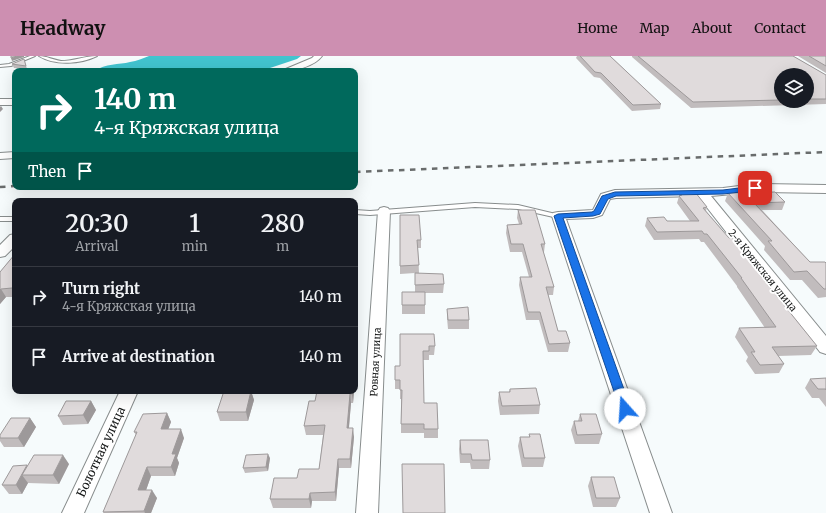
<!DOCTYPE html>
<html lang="en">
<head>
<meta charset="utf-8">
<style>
  body { margin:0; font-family:Merriweather,serif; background:#242831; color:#f1f3f6; height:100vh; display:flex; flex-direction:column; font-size:15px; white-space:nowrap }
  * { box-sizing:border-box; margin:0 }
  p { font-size:13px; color:#9ea1a6 }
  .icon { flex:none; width:22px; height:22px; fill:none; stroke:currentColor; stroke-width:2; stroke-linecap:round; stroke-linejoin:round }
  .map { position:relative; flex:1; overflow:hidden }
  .panel { position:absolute; left:12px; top:142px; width:346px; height:196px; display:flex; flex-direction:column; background:#171b24; border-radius:8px; box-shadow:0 4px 16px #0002 }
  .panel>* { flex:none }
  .guide { position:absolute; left:12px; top:12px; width:346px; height:122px; border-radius:8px; box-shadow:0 4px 16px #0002; background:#00695c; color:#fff; overflow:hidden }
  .fabs { position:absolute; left:774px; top:12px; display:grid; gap:8px }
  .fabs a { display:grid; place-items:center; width:40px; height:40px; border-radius:50%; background:#171b24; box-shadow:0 4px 16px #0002; font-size:20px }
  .pin { position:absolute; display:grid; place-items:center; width:34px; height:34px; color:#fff; margin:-17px; border-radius:8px; box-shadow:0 2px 6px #0006 }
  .me { position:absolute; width:44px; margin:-22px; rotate:341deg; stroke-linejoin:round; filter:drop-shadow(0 0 3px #0008) }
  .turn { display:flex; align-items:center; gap:14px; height:84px; padding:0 16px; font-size:18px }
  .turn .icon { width:52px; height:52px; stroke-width:2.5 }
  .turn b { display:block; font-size:28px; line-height:34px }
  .then { display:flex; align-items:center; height:38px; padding:0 16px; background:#0003; gap:8px; font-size:15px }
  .eta { display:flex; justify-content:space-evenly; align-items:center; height:68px; text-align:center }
  .eta b { font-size:24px; font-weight:600; line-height:28px }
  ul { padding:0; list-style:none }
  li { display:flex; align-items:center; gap:12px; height:60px; padding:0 16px; border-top:1px solid #363941 }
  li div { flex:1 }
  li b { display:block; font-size:15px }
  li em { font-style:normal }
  header { display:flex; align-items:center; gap:24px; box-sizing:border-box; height:56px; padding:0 20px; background:#cd8fb1; color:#111 }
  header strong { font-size:19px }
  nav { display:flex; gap:22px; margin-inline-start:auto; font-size:14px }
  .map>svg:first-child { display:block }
</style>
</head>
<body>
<header>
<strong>Headway</strong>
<nav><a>Home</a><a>Map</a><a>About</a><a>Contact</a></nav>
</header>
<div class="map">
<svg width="826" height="457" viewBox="0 0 826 457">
  <rect width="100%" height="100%" fill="#f6fbfc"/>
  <path fill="#42c4cf" d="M149 0H301L297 3 261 15H95C105 7 119 9 130 6 137 5 143 2 149 0Z"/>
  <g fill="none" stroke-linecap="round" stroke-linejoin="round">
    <defs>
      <path id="lane" d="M30 0H35L11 10 0 11V9L9 8Z
        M39 0C47 0 53 4 61 5 74 5 85 0 97 0 81 8 55 10 39 0Z
        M475 147 518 149 560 159 561 160 558 162 518 153 475 151 370 159 355 158V154L370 155Z
        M0 161H15V165H0Z"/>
      <path id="street" d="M314 0H322C314 11 294 15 281 15L312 2Z
        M0 43H15V49H0Z
        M15 96V102L0 103V97Z
        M755 128 826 129V137L755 136 711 140 826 280V298L820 296 698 140 616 142 610 143 602 159 593 162 566 163 672 457H650L552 160 553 157 558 156 593 154 601 138 615 134 723 132Z
        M384 151 388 152 390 155 378 457H356L378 155 380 152Z
        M15 178V190L5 200 0 201V189L10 179Z
        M120 335H138L84 457H62Z"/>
    </defs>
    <use href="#lane" stroke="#888d8d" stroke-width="2"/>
    <use href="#street" stroke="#888d8d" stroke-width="2"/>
    <use href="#lane" fill="#fff" fill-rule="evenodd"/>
    <use href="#street" fill="#fff" fill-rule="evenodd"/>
    <path stroke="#696c6c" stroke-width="2.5" stroke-dasharray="5.5 5.5" stroke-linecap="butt" d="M355 116 826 96
      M0 131 15 130"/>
  </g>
  <path fill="#c1bcbd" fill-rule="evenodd" d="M577 0H610L661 48 660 53 632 55 600 22 594 21 576 2Z
    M632 0H793L826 19V48L691 52 632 1ZM781 19H807V45H781Z
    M798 0H826V17Z
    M25 6 27 13 14 12 12 8Z
    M680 137 707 151 706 155 729 182 765 218 763 223 817 290 811 299 778 300 784 308 779 317 755 318 746 305 748 301 735 281 739 272H765L737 231V230L704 186H701L699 183 654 184 645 170 647 162 667 165H690L677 147Z
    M728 137 785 146 782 154H762L810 206 826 207V241L818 242 802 224H790L764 194 765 190 725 145Z
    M518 154 545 188 544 196H543L554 231 553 239H548L558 275 570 287 568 296H548L539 264H526L519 229 520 221H529L522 196H510L506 177 507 169 519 168 517 162Z
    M400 159 421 184V192H418L419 217 444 228 443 237H425V258H402V236H415V217L400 218Z
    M15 198V241H6L0 248V216Z
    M447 253 469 264V273H448L447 262Z
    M400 278 435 290 434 299H429V304H423L424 347 438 373V382H424V377H401V343H400V333H395V324L400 310Z
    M355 286H357L358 295 357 309H355Z
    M826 322V351L819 342H812L805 332 810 323Z
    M510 333 540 349 539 358 500 359 498 345 499 336H509Z
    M149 335H183L182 338H150Z
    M251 335 254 344 248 365H220L217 356Z
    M354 335 353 347H351L349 372 354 381 351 412H339L336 445H312L311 452H273L270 443 297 422 319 413 323 379H306L304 370 315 345Z
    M91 345 96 354 88 368 63 369 58 360Z
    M167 357 171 366 168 373 184 382 177 402 179 407 175 420H151L146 434 157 442 151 457H104L103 456 136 379 134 376Z
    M580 358 602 378 599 388H575L571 374 574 365H578Z
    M30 362 36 371 24 391H4L0 385V379Z
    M529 378 545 402 543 411H522L518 390 520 381H529Z
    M460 384 490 404 489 413H471L470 407H460L459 393Z
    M270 402 268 415 245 417 243 412Z
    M69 408 59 428 28 427 22 438H9L2 429 27 409Z
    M591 421 620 442 616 451H593L588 430Z"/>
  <path fill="#9d999a" d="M17 0H24V1L12 5 11 2Z
    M1 50 3 53 0 56V51Z
    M357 204 358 213 355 237V222Z
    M15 229V237L12 232Z
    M1 233 6 241 0 248V234Z
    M357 286 358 295 357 309 356 300Z
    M251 335 254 344 248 365 246 356Z
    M352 335H354L353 347 352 338Z
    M350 338 351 347 348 381 347 372Z
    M91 345 96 354 88 368 83 359Z
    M167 357 171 366 165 382 161 373Z
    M30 362 36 371 24 391 18 382Z
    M353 372 354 381 351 412 350 403Z
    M181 373 184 382 177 402 179 407 175 420 171 411 172 398Z
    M268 398 270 402 268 415 266 411Z
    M63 399 69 408 59 428 53 419Z
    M338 403 339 412 336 445 335 436Z
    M27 409 22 419 28 427 22 438 16 429Z
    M147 411 151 420 143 443 138 434Z
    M152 434 157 442 151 457H145L144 455Z
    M310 437 312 445 311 452 309 443Z"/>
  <path fill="#e0dbdc" stroke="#9d999a" d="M11 0H17L11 2Z
    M580 0H610L661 48 633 49 601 17 595 16Z
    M638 0H793L826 19V43H807V19H781V44L693 46Z
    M809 0H826V10Z
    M24 3 26 10 12 8Z
    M695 136 707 151 703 152 729 182H736L765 218H759L817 290 772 291 784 308 760 309 751 296H755L739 272 776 271 741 222H742L707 178H704L702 175 657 176 647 162 664 161 667 165H699L679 140 682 139 680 137Z
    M775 136 785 146 754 147 810 206H825L826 207V233H824L807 215 794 216 768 185H772L728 137Z
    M518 154H535L545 188H541L554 231H546L558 275H566L570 287 549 288 540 256H528L520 221H532L523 188H511L507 169 522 168Z
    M400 159H419L421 184H417L419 209 400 210Z
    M15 198V229L12 232 1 233 0 234V216Z
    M355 204H357L355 222Z
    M415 217 443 218 444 228 415 229Z
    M402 236H425V249H402Z
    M468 251 469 264H448L447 253Z
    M400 278H434L435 290H429V295H423L424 347H437L438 373H424V368H401L402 334H400V324H395V310H400Z
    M355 286H357L356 300H355Z
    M826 322V334V333H818L810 323Z
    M536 332 540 349 502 350 499 336H510V333Z
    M224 335H251L246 356H217Z
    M317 335H352V338H350L347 372H353L350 403H338L335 436 310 437 309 443H270L274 422H297L299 413H319L325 369 304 370 309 345H315Z
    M66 345H91L83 359 58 360Z
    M167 357 161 373H181L172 398H176L171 411H147L138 434H152L144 455 103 456 137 376H134L143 358Z
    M580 358H596L602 378 577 379 574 365H582Z
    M11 362H30L18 382H0V379Z
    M529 378H540L545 402H524L520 381H530Z
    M460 384H488L490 404H472L471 398H461Z
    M268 398 266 411 243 412 246 399Z
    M34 399H63L53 419H22Z
    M402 408H444L445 457H403Z
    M27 409 16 429H2L13 410Z
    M591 421H614L620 442H596Z"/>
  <path fill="#1a73e8" stroke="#114b97" d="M755 130 759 132 758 134 723 138 616 140 608 143 600 158 593 160 563 162 631 353 629 356 625 358 621 356 554 160 558 158 592 156 594 155 602 140 615 136 723 134Z"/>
  <g text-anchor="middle" stroke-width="4" stroke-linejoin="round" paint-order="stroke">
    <g font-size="10" fill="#161818" stroke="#fff">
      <text transform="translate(763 214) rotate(51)" y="4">2-я Кряжская улица</text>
      <text transform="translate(375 306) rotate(-87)" y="4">Ровная улица</text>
    </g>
    <g font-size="12" fill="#161818" stroke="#fff">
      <text transform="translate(101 396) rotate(-65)" y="4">Болотная улица</text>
    </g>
  </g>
</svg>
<div class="fabs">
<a><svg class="icon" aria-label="layers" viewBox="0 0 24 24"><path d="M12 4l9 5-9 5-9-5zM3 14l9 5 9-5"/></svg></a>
</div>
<div class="pin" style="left:755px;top:132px;background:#d93025"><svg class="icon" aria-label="arrive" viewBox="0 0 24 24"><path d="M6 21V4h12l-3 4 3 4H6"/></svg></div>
<svg class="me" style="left:625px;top:353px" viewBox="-20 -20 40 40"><circle r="19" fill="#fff"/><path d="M0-13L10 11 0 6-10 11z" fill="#1a73e8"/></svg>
<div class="guide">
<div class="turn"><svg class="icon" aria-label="right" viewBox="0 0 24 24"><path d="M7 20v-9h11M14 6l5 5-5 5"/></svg><div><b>140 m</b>4-я Кряжская улица</div></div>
<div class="then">Then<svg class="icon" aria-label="arrive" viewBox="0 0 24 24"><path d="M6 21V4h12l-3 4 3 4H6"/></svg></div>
</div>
<section class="panel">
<div class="eta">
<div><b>20:30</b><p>Arrival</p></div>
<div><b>1</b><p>min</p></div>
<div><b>280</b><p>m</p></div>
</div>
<ul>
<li><svg class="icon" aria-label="right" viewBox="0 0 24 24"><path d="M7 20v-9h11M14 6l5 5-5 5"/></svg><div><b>Turn right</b><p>4-я Кряжская улица</p></div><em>140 m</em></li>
<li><svg class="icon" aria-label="arrive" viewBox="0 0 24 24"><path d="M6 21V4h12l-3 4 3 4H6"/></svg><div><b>Arrive at destination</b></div><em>140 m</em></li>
</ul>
</section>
</div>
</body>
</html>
